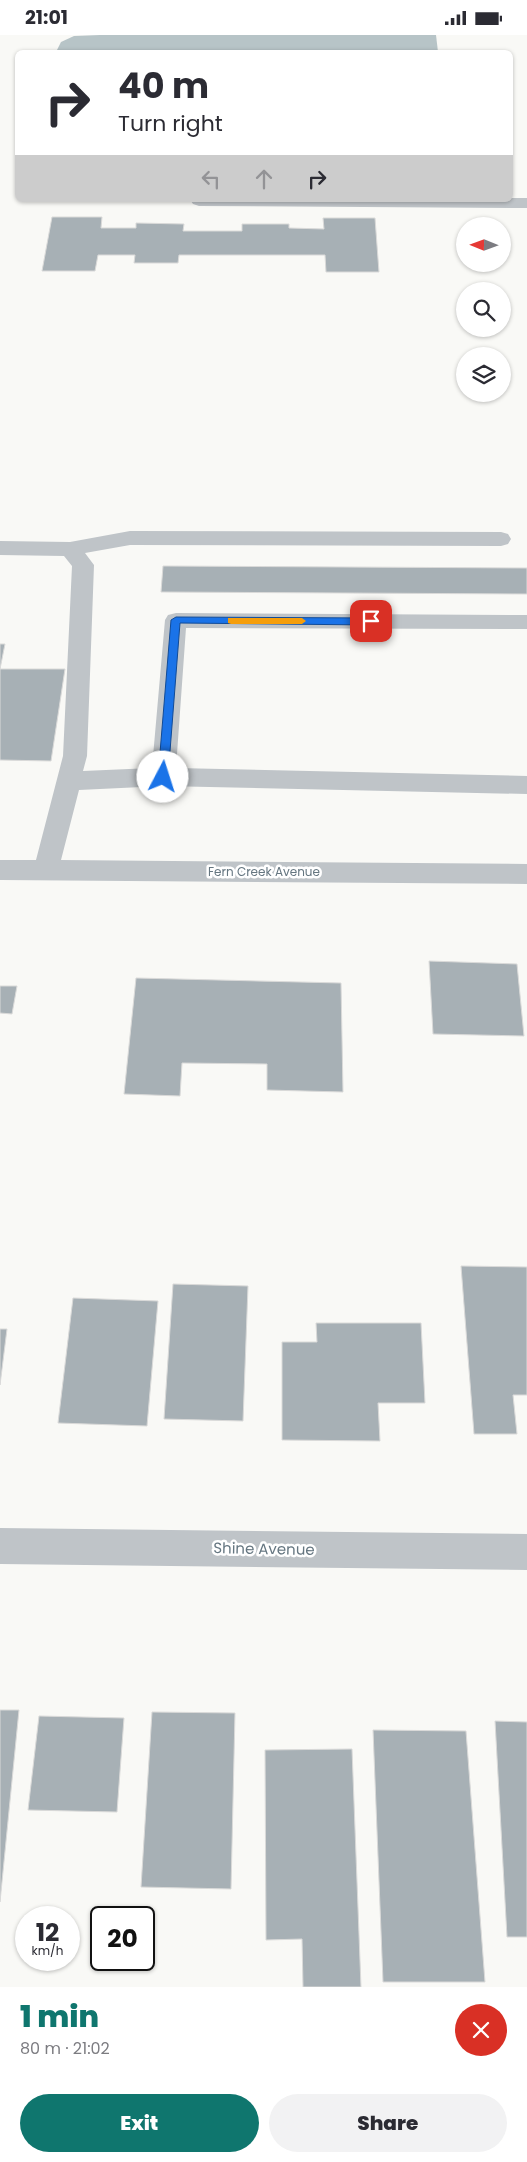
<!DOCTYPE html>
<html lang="en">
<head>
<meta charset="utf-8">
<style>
  body { margin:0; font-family:Poppins,sans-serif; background:#f2f2f3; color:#2b2b33; height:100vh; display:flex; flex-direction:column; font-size:19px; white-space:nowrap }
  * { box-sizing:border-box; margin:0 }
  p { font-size:16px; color:#7c7c81 }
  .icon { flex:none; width:28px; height:28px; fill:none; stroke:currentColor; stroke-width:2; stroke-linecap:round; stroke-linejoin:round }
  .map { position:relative; height:1952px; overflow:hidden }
  .panel { display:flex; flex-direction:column; background:#fff; flex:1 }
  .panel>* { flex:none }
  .banner { position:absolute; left:15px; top:15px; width:498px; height:152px; border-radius:8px; box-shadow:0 1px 4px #0004; background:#fff; color:#2b2b33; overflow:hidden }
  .needle { width:32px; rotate:271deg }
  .buttons { position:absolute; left:456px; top:182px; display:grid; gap:10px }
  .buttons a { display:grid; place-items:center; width:55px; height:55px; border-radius:50%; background:#fff; box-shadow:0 1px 4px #0004; font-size:25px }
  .speed { position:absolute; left:15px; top:1871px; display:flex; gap:10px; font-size:25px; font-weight:700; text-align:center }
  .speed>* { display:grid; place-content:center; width:65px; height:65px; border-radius:50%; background:#fff; box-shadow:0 1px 4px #0004; line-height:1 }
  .speed small { font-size:12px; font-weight:400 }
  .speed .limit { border:2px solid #111; border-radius:8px; background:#fff; color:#111 }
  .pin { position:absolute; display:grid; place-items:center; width:42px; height:42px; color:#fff; margin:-21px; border-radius:10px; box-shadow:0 2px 8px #0006 }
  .me { position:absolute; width:55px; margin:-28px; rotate:5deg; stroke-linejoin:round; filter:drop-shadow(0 0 4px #0008) }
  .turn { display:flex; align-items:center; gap:18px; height:105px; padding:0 20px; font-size:22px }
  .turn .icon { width:65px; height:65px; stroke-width:2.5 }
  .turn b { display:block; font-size:35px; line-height:42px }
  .lanes { display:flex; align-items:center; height:48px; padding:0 20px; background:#0003; justify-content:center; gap:25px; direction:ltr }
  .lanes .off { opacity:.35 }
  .round { display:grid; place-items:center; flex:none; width:52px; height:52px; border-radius:26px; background:#f2f2f3 }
  .summary { display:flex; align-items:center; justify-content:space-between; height:85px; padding:0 20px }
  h1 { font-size:30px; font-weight:800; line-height:38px; color:#0f766e }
  .cta { display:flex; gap:10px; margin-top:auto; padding:10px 20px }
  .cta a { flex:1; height:58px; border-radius:30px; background:#0f766e; color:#fff; font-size:20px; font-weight:800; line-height:58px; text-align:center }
  .cta a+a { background:#f2f2f3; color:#2b2b33 }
  .status { display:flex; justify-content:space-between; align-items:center; height:35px; padding:0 25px; background:#fff; direction:ltr }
  .status svg { height:14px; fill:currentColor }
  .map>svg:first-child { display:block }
</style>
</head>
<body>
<div class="status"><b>21:01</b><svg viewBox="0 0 49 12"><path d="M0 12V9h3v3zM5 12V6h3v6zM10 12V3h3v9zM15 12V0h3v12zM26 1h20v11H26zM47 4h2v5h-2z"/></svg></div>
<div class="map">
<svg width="527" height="1952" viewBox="0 0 527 1952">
  <rect width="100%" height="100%" fill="#f9f9f6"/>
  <path fill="#b7c4c7" d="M100 0H436L438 17H56L61 7 74 1Z"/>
  <path fill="#a7b0b5" stroke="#dadad9" d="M52 182H102L101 193H136V188L184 189 183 196H242V189H289V193L324 194 323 183H375L379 237H326L325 220H179L178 228H134L135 220H98L95 236H42Z
    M163 531 527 533V559L161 557Z
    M0 609H5L0 634H65L51 726 0 725Z
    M429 926 517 929 524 1001 433 999Z
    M136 943 341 948 343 1057 267 1055V1029L182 1028 180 1061 124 1059Z
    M0 951H17L12 979 0 978Z
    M461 1231 527 1232V1360H513L517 1399H474Z
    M173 1249 248 1251 243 1386 164 1384Z
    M73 1263 158 1266 147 1391 58 1388Z
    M316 1288H421L425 1368H378L380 1406 282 1405V1307H317Z
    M0 1294H7L0 1350Z
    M0 1675H19L0 1867Z
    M152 1677 235 1678 231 1854 141 1852Z
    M39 1681 124 1683 117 1777 28 1775Z
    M495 1686 527 1687V1902H507Z
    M373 1695 466 1696 485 1947H383Z
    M352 1714 361 1952H303L302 1904 266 1905 265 1715Z"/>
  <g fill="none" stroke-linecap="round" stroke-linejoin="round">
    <path fill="#bfc4c8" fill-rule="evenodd" d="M510 163H527V173L199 171 193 169 191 166 510 165Z
      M130 496 501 497 508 499 511 504 508 509 501 511 130 510 85 518 94 530 87 721 83 736 152 733 165 585 168 580 176 578 527 580V594L186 593 176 733 527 741V759L163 751 79 755 61 825 527 829V849L0 845V825H36L63 721 72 531 64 521 0 520V506L70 507Z
      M0 1493 527 1499V1535L0 1529Z"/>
  </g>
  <path fill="#1a73e8" stroke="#114b97" d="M176 582 371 583 375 586 371 590 180 588 168 742 163 746 158 742 171 585Z"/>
  <path fill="#f59e0b" d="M228 583H302L306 586 302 589H231L228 588Z"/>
  <g text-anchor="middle" stroke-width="5" stroke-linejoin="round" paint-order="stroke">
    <g font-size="12" fill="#657680" stroke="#fff">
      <text x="264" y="841">Fern Creek Avenue</text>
    </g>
    <g font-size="15" fill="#657680" stroke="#fff">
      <text transform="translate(264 1514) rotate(1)" y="5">Shine Avenue</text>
    </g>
  </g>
</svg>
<div class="buttons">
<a><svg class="needle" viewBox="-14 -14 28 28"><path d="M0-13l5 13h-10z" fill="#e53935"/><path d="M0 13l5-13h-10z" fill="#7c7c81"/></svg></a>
<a><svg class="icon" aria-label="search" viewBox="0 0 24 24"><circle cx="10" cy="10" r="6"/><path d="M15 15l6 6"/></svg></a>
<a><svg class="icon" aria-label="layers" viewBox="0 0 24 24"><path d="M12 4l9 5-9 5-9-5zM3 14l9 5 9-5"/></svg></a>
</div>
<div class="speed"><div>12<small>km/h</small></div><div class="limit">20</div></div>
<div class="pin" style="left:371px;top:586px;background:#d93025"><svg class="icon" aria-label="arrive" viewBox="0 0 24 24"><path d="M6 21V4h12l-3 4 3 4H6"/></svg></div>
<svg class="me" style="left:163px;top:742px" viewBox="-20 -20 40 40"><circle r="19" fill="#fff"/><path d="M0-13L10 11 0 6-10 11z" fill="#1a73e8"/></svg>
<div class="banner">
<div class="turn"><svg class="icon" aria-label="right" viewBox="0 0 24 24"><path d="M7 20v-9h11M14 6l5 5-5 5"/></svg><div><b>40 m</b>Turn right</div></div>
<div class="lanes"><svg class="icon off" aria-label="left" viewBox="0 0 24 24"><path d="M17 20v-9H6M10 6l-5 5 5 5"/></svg><svg class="icon off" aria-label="ahead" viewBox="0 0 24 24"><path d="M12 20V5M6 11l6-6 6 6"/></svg><svg class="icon" aria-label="right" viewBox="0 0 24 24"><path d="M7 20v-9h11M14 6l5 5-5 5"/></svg></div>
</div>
</div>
<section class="panel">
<div class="summary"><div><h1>1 min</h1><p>80 m · 21:02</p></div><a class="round" style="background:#d93025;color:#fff"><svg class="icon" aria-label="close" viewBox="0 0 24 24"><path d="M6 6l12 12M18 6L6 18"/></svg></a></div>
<div class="cta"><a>Exit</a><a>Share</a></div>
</section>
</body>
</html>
